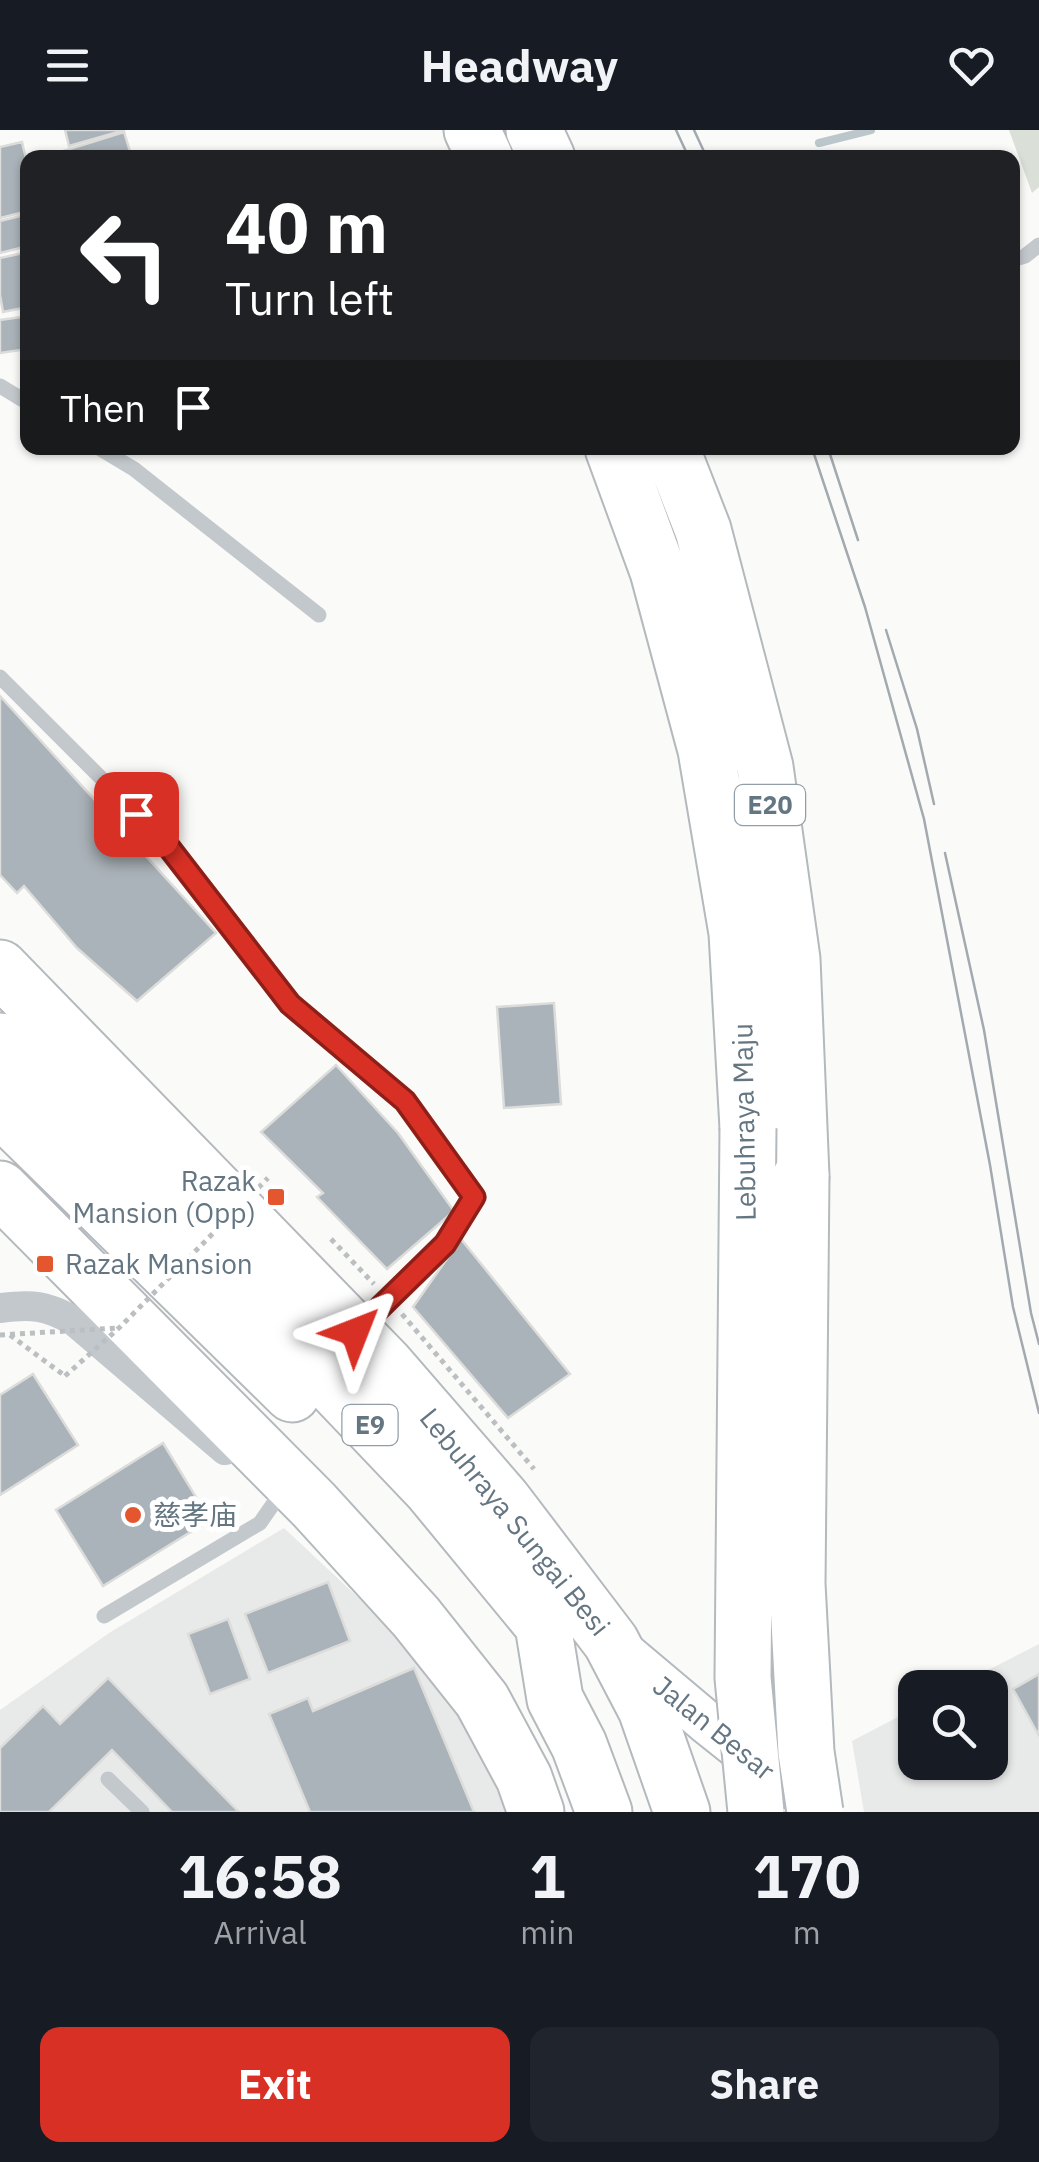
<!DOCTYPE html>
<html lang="en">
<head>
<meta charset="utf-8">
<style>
  body { margin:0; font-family:"IBM Plex Sans","Noto Sans SC",sans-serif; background:#20242c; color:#f1f3f6; height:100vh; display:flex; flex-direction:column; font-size:38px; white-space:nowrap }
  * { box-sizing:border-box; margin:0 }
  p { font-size:32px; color:#9ea1a6 }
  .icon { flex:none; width:55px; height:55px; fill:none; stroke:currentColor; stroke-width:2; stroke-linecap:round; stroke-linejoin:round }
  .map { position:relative; height:1682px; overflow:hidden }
  .details { display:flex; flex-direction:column; background:#171b24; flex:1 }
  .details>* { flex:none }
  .banner { position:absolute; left:20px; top:20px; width:1000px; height:305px; border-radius:20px; box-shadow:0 2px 8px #0004; background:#202124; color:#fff; overflow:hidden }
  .fabs { position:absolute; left:898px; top:1540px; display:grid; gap:20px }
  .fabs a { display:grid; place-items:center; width:110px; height:110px; border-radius:20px; background:#171b24; box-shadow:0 2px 8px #0004; font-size:50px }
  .pin { position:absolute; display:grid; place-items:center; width:85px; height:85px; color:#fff; margin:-42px; border-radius:20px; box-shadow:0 5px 15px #0006 }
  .me { position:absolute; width:110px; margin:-55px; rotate:45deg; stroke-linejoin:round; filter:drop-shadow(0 0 8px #0008) }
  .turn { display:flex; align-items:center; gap:35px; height:210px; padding:0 40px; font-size:45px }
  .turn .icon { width:130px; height:130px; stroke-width:2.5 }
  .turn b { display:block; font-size:70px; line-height:85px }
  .then { display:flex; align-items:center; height:95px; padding:0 40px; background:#0003; gap:20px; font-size:38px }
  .eta { display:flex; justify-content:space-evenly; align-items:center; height:170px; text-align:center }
  .eta b { font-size:60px; font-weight:700; line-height:70px }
  .button { display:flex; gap:20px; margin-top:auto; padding:20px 40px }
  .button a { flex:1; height:115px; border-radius:20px; background:#d93025; color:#fff; font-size:40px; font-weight:700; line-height:115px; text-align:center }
  .button a+a { background:#20242c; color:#f1f3f6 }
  header { display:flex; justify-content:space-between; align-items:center; height:130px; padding:0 40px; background:#171b24; font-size:45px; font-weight:700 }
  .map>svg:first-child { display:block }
</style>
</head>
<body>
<header><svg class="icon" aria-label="menu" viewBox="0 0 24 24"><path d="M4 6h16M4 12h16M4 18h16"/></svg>Headway<svg class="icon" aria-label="heart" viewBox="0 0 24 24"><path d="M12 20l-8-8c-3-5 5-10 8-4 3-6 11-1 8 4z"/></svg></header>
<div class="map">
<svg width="1039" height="1682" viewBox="0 0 1039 1682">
  <rect width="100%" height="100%" fill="#fafaf8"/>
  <path fill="#e8e9e9" d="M284 1398 439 1543 508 1682H0V1580L109 1503Z
    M1039 1514V1682H864L852 1611 915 1578V1632H990V1558L955 1557Z"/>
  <path fill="#dadfd7" d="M1009 0H1039V57L1032 63Z"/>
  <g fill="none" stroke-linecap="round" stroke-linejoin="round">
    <path stroke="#bbc7cb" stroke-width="8" d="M819 13 871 0"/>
  </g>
  <path fill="#aab3b9" stroke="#dcdcda" stroke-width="2.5" d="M65 0H125L69 16Z
    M124 2 132 28H41Z
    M22 12 28 37V81L0 88V17Z
    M28 84V116L0 123V91Z
    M28 122V177L3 182 0 165V128Z
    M28 186V219L0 223V190Z
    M0 566 216 803 137 871 77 818 24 756 17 763 0 745Z
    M554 873 561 974 504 978 497 877Z
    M336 935 398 1003 454 1081 387 1139 317 1067 323 1063 261 1002Z
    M461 1109 570 1244 508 1288 413 1177Z
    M33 1244 78 1315 0 1365V1265Z
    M163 1313 210 1390 103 1456 56 1380Z
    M328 1452 350 1511 268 1543 245 1484Z
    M228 1489 250 1549 210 1564 188 1504Z
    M414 1538 474 1682H310L269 1584 308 1568 313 1581Z
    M1039 1544V1606L1013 1559Z
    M108 1548 239 1682H172L112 1620 49 1682H0V1618L43 1576 60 1594Z"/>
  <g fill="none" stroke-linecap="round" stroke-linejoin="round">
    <defs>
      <path id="secondary" d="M623 1522 705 1591 819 1682"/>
      <path id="highway" d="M472 0 485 28
        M534 0 547 28
        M613 318 658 441 706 620 737 803 748 998
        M671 318 703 400 765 637 792 829 801 1046
        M0 838 386 1235 503 1370 611 1512 646 1579 682 1682
        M0 911 136 1049 431 1359 543 1495 555 1569 579 1615 604 1682
        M0 978 292 1264
        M0 1059 314 1375 416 1487 482 1570 524 1648 536 1682"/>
    </defs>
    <use href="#secondary" stroke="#b3babf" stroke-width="46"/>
    <use href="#highway" stroke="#b4b9bd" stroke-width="59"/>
    <path stroke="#bbbfc2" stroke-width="5" stroke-dasharray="5 5" stroke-linecap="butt" d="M331 1109 374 1154
      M402 1184 534 1339
      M10 1205 65 1246"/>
    <path stroke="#c3c8cc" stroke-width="15" d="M1012 130 1025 126 1039 115
      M0 256 28 273
      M99 318 134 339 319 485
      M0 547 164 711 290 874 405 971 474 1067 445 1114 360 1197
      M104 1486 260 1393 278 1367
      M108 1649 142 1682"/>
    <path stroke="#c3c8cc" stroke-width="30" d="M0 1178C32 1174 46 1175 74 1191L225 1320"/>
    <use href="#secondary" stroke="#fff" stroke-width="42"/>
    <use href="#highway" stroke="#fff" stroke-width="55"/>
    <path stroke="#a2aab0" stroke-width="2.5" d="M676 0 689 28
      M694 0 707 28
      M812 318 865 477 924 689 990 1035 1013 1177 1039 1283
      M828 318 858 410
      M886 500 917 599 934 674
      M945 723 984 900 1031 1183 1039 1214"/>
    <defs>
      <path id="highway-bridge" d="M748 998 743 1548 756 1682
        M801 1046 797 1454 806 1622 815 1682"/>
    </defs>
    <use href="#highway-bridge" stroke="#b4b9bd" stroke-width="59" stroke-linecap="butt"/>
    <path stroke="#bbbfc2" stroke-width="5" stroke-dasharray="5 5" stroke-linecap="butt" d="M0 1205 117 1198
      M65 1246 120 1197 268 1048"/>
    <use href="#highway-bridge" stroke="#fff" stroke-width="55"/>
  </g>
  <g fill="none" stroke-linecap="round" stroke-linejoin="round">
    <defs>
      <path id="route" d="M136 684 164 711 290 874 405 971 474 1067 445 1114 355 1202"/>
    </defs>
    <use href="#route" stroke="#8d1f18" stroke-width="25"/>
    <use href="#route" stroke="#d93025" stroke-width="18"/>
  </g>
  <g fill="#e4572e" stroke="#fff" stroke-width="4">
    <rect x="266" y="1057" width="20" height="20" rx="5"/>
    <rect x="35" y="1124" width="20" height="20" rx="5"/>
    <circle cx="133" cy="1385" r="10"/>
  </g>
  <g text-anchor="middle" stroke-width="10" stroke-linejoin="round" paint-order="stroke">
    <g fill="#fff" stroke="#939fa8" stroke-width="2.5">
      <rect x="735" y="655" width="70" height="40" rx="8"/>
      <rect x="342.5" y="1275" width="55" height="40" rx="8"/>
    </g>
    <g font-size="25" font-weight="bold" fill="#657683">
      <text x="770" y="684">E20</text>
      <text x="370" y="1304">E9</text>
    </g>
    <g font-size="28" fill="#657683" stroke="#fff">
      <text transform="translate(744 992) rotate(-91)" y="10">Lebuhraya Maju</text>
      <text transform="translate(515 1392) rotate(51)" y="10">Lebuhraya Sungai Besi</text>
      <text transform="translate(714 1598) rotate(39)" y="10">Jalan Besar</text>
    </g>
    <g font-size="28" fill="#657683" stroke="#fff" text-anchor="start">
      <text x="256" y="1061" text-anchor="end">Razak<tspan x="256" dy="32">Mansion (Opp)</tspan></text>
      <text x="65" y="1144">Razak Mansion</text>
      <text x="153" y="1395">慈孝庙</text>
    </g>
  </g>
</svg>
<div class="fabs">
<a><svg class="icon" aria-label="search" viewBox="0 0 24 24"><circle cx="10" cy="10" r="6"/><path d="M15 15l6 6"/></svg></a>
</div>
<div class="pin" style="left:136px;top:684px;background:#d93025"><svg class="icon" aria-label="arrive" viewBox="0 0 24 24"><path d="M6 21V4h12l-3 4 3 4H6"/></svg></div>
<svg class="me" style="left:355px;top:1202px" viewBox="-20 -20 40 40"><path d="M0-17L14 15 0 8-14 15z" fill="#d93025" stroke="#fff" stroke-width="4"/></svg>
<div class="banner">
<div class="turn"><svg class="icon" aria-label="left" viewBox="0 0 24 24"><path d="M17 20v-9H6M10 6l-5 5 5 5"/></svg><div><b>40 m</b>Turn left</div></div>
<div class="then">Then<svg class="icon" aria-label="arrive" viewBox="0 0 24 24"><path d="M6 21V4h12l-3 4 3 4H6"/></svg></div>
</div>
</div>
<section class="details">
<div class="eta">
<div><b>16:58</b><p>Arrival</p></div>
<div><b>1</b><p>min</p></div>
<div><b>170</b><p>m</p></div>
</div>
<div class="button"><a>Exit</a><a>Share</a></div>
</section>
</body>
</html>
